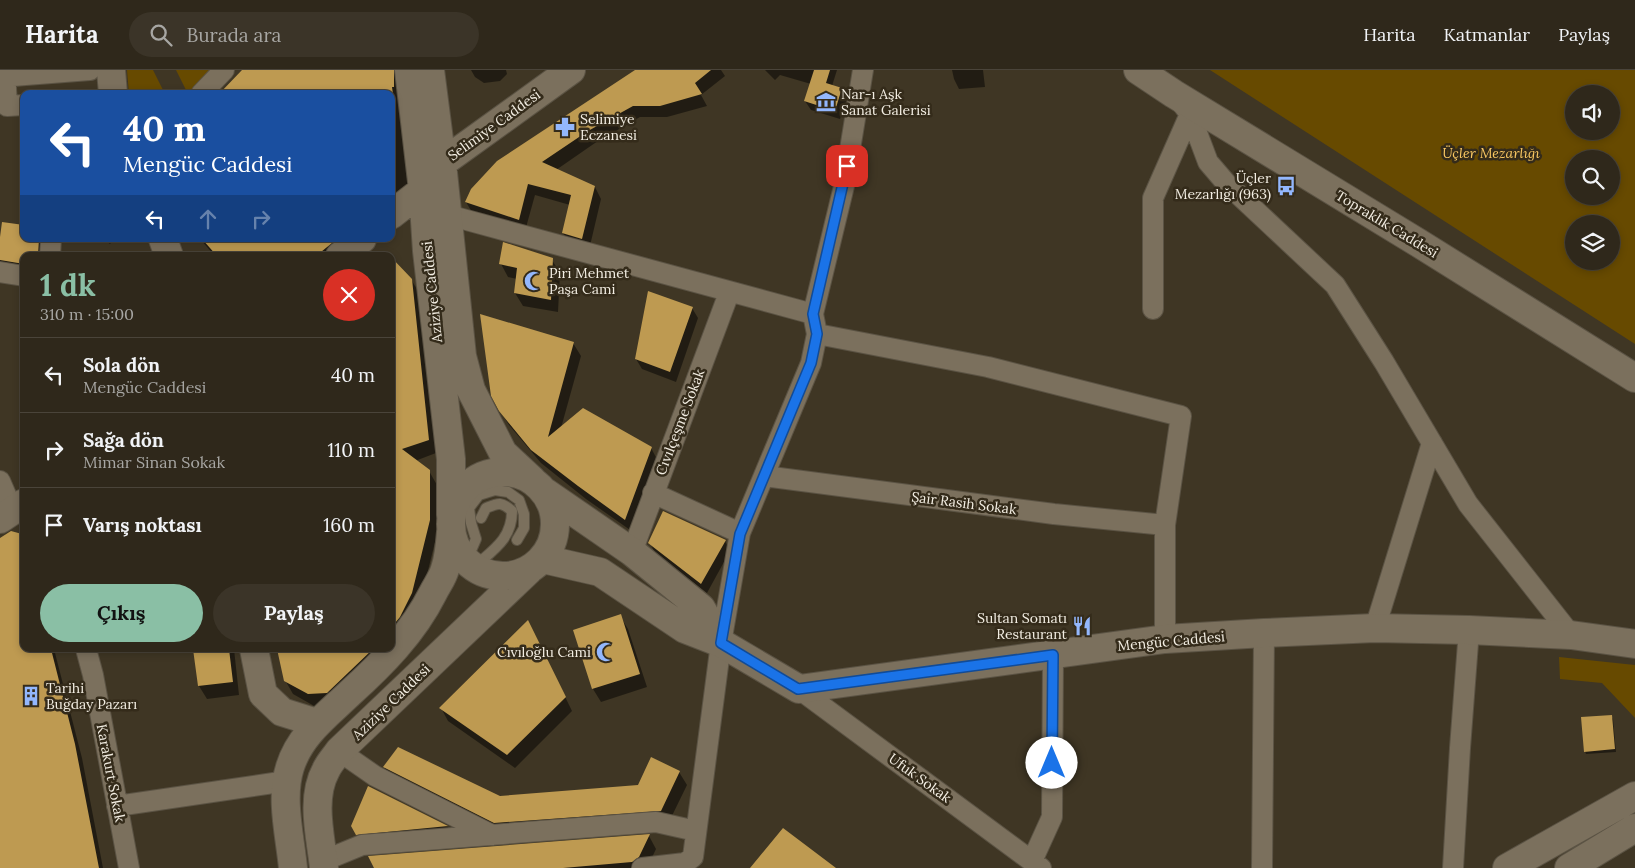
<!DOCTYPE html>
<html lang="tr">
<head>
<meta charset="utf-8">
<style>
  body { margin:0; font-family:Lora,serif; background:#3b3428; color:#f1f3f6; height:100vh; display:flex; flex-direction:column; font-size:19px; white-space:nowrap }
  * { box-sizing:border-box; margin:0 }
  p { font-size:16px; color:#a7a6a3 }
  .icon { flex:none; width:28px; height:28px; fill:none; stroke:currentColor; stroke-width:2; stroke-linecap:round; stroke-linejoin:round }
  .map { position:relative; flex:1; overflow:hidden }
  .drawer { position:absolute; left:20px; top:182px; width:375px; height:400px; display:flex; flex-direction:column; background:#2f281b; border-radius:10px; box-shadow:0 2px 8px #0003,0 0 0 1px #4a443a }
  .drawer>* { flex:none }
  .hud { position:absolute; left:20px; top:20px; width:375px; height:152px; border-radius:10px; box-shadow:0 2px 8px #0003,0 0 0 1px #4a443a; background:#1a4fa0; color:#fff; overflow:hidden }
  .tools { position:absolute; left:1565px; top:15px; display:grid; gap:10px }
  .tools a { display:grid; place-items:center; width:55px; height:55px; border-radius:50%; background:#2f281b; box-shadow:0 2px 8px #0003,0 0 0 1px #4a443a; font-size:25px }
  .pin { position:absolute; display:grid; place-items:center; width:42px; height:42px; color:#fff; margin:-21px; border-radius:10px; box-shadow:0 2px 8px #0006 }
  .me { position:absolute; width:55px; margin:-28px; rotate:0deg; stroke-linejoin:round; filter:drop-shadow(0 0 4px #0008) }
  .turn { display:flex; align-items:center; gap:18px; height:105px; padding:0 20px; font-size:22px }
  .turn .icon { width:65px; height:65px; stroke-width:2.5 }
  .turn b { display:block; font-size:35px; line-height:42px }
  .lanes { display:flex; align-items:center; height:48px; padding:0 20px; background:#0003; justify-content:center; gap:25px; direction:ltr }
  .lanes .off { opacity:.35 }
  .round { display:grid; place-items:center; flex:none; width:52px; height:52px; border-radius:26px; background:#3b3428 }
  .summary { display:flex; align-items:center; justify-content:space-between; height:85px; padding:0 20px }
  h1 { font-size:30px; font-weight:700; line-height:38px; color:#8abfa5 }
  .primary-button { display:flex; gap:10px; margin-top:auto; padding:10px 20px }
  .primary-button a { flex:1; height:58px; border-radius:30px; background:#8abfa5; color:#111; font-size:20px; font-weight:700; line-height:58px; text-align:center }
  .primary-button a+a { background:#3b3428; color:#f1f3f6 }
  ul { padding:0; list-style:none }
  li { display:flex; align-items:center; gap:15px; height:75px; padding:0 20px; border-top:1px solid #4a443a }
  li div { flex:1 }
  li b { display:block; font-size:19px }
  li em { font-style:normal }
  header { display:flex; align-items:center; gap:30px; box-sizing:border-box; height:70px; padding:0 25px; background:#2f281b; border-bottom:1px solid #4a443a }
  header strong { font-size:24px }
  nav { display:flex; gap:28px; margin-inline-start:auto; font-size:18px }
  .search { width:350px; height:45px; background:#3b3428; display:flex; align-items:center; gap:12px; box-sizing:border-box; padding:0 18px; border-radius:28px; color:#a7a6a3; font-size:19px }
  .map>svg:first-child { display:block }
</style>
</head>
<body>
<header>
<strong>Harita</strong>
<div class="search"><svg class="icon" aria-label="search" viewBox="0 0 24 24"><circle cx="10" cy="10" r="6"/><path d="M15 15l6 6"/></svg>Burada ara</div>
<nav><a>Harita</a><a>Katmanlar</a><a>Paylaş</a></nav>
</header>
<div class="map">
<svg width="1635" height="798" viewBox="0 0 1635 798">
  <rect width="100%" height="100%" fill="#3f3624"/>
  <path fill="#674a00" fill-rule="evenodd" d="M127 0H153L165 24H129Z
    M176 0H220L195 24H188Z
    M1210 0H1635V274ZM1574 24H1611V61H1574ZM1574 89H1611V126H1574ZM1574 154H1611V191H1574Z
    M1559 587 1635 595V648L1602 613 1560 609Z"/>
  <path fill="#0007" d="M243 0H400L401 29H399L409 128 391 142V24Z
    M471 0H506L507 4 500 11 484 13 475 7Z
    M638 0H721L725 6 701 25 707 36 667 47H640L595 73 556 100 595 117 601 129 589 180 570 175 563 163 570 135 535 125 525 161 473 144 466 132Z
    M765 0H837L832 16 842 19 847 28 840 49 811 40 805 31 811 14 780 5 775 10Z
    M952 0H983L985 17 959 19 954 9Z
    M24 169H52L46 186H24V206L0 194V176Z
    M104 169H114L110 174Z
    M200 169H360L337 186H215Z
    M552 190 560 203 558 242 523 236 515 223 517 209 508 207 501 194Z
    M395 193 411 209 419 223 436 383 415 391 429 401 437 415V464L419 537 407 560 381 592 335 636 316 637 293 624 285 610 280 585 281 579H391V197Z
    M692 238 698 248 676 312 642 299 636 289Z
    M573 273 581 286 561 358 651 378 658 391 633 462 586 429 541 393 509 355 500 341Z
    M21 465 24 470V579H54L82 688 103 798H0V469Z
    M725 471 730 481 707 523 655 483 650 473Z
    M620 546 628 559 647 617 601 632 593 619 574 561Z
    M535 565 572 641 515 698 448 651 441 638Z
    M195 579H234L239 625 207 629 199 616Z
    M1611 646 1613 649 1616 682 1586 684 1585 681Z
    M384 697 500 728 639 716 679 702 687 715 668 754 502 766 392 710Z
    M369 718 448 757 454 769 365 777 353 756Z
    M649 766 656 779 647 798H376Z"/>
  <path fill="#be9a51" d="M242 0H394V17H392L393 24H219Z
    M635 0H711L695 13 702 24 660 36H633L588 61 542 92 595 116 582 169 562 163 571 125 528 114 519 150 465 132 471 119 497 91Z
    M814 0H830L826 13 842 18 835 41 804 31Z
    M2 152 24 155V169H39L38 186H24V194L0 190V167Z
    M202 169H337L316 186H217Z
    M503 172 553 188 551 230 514 223 517 198 499 194Z
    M391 187 412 209 429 370 402 379 430 400V450L412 523 400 547 391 558Z
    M648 221 693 237 670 302 635 289Z
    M480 244 574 272 548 367 583 338 652 377 625 450 578 416 531 380 499 341 491 326Z
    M663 441 726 470 701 514 648 473Z
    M11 461 22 464 24 471V579H51L75 674 99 798H0V468Z
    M621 544 640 604 592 619 573 560Z
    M528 550 566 627 507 685 439 638Z
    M193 579H229L233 612 198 616Z
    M277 579H373L327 623 308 624 284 611Z
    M1612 645 1615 679 1584 682 1581 647Z
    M398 677 500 726 638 715 651 687 680 701 661 741 494 753 383 697Z
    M368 716 448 756 356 765 351 756Z
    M783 758 836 798H750Z
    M650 764 639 787 632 792 563 798H374L368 786Z"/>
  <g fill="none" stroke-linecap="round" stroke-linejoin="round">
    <defs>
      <path id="lane" d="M466 492 476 469 471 453 469 438 479 425 495 420 508 422 519 430 524 444V458L517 470
        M474 497C493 480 512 469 512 441 501 431 498 433 486 438L481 448"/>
      <path id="street" d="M5 0 7 36 24 35
        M0 7 90 0
        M201 24 224 0
        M1179 30 1190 44 1208 92 1226 113 1335 215 1384 292 1468 434 1571 565
        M448 145 813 244
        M50 186 51 169
        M0 202 24 206
        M1153 239V128L1190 44
        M817 264 988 297 1181 346 1165 455V569
        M764 406 1054 444 1165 455
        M0 411 13 441
        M653 423 740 463
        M632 482 729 223
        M1375 558 1432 373
        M86 579 93 605 129 798
        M799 619 1041 798
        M339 681 375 706 492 765
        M117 736 287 711
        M323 791 362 775 656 752 696 761
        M1032 791 1052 747 1053 585
        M642 798 685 793 693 787 721 573 740 463 811 293 817 264 813 244 844 116 863 0
        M1262 798 1264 563
        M1453 798 1460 678 1469 560"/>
      <path id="secondary" d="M111 0 113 24
        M409 0 423 120 427 181 451 389V445
        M430 0 442 93 462 286 471 320 503 383 532 410
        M1138 0 1174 24 1417 172 1635 308
        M442 93 571 0
        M391 145 423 120
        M163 169 169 186
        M340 186 362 169
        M451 454a52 52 0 1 1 104 0a52 52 0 1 1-104 0Z
        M545 422 632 482 701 538 721 573
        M0 449 24 433
        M543 489 600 502 685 559 721 573 799 619 1165 569 1264 563 1375 558 1469 560 1571 565 1635 574
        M254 579 263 624 282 642 317 653
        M293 798C290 766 280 728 290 697 300 665 326 646 349 624 382 594 413 563 433 523 437 515 443 507 445 499 449 487 450 475 451 462
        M324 798C321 768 310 729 326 700 329 693 335 687 339 681L529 500
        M1507 798 1635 726
        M1569 798 1635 758"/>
    </defs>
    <use href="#lane" stroke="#5b5344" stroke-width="12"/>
    <use href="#street" stroke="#5b5344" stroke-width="22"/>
    <use href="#secondary" stroke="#5b5344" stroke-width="30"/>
    <use href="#lane" stroke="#7b705d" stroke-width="10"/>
    <use href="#street" stroke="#7b705d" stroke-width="20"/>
    <use href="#secondary" stroke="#7b705d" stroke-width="28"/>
  </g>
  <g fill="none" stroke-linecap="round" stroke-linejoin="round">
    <defs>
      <path id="route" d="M847 96 813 244 817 264 811 293 740 464 721 573 798 619 1053 585 1052 693"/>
    </defs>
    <use href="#route" stroke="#114b97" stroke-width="12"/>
    <use href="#route" stroke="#1a73e8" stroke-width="9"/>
  </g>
  <defs>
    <symbol id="museum-bare" viewBox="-9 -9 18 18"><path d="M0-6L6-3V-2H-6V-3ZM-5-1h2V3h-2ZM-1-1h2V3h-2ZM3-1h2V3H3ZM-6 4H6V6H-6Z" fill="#93b7fd" stroke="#342b1a" stroke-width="2.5" paint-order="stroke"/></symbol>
    <symbol id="pharmacy-bare" viewBox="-9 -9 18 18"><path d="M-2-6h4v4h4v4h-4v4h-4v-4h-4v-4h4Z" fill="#93b7fd" stroke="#342b1a" stroke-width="2.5" paint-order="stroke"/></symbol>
    <symbol id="bus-bare" viewBox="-9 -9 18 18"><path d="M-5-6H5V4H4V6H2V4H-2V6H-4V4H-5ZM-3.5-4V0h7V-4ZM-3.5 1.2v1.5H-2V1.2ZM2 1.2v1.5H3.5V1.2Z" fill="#93b7fd" stroke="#342b1a" stroke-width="2.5" paint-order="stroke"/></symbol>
    <symbol id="mosque-bare" viewBox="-9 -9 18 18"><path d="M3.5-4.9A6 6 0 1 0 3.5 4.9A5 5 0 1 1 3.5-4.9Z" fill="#93b7fd" stroke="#342b1a" stroke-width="2.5" paint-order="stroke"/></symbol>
    <symbol id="restaurant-bare" viewBox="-9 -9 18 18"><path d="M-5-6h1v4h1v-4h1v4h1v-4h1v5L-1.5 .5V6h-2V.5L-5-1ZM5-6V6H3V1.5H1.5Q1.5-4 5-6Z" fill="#93b7fd" stroke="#342b1a" stroke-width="2.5" paint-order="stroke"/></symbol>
    <symbol id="building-bare" viewBox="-9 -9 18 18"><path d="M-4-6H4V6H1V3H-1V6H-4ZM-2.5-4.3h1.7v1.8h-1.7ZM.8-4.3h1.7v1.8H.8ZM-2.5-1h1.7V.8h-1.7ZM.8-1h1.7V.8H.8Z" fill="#93b7fd" stroke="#342b1a" stroke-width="2.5" paint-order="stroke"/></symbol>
  </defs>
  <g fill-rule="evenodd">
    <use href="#museum-bare" x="812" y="18" width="28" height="28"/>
    <use href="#pharmacy-bare" x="551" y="43" width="28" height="28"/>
    <use href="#bus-bare" x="1272" y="102" width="28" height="28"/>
    <use href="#mosque-bare" x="520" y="197" width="28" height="28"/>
    <use href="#restaurant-bare" x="1068" y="542" width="28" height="28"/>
    <use href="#mosque-bare" x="592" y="568" width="28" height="28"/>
    <use href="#building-bare" x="17" y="612" width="28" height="28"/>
  </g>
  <g text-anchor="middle" stroke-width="5" stroke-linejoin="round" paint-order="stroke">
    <g font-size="14" fill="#f3eee3" stroke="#342b1a" text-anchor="start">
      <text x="841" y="29">Nar-ı Aşk<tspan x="841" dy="16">Sanat Galerisi</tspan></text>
      <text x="580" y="54">Selimiye<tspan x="580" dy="16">Eczanesi</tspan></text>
      <text x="1271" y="113" text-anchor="end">Üçler<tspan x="1271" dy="16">Mezarlığı (963)</tspan></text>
      <text x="549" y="208">Piri Mehmet<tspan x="549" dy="16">Paşa Cami</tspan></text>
      <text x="1067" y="553" text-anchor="end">Sultan Somatı<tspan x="1067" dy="16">Restaurant</tspan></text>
      <text x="591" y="587" text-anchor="end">Cıvıloğlu Cami</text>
      <text x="46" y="623">Tarihi<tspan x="46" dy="16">Buğday Pazarı</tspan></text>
    </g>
    <g font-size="14" fill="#f3eee3" stroke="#342b1a">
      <text transform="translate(494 55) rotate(-36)" y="5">Selimiye Caddesi</text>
      <text transform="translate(1387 154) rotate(31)" y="5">Topraklık Caddesi</text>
      <text transform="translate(432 222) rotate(-96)" y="5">Aziziye Caddesi</text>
      <text transform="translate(680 352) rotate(-69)" y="5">Cıvılçeşme Sokak</text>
      <text transform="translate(964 433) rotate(7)" y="5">Şair Rasih Sokak</text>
      <text transform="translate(1171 571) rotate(-5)" y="5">Mengüc Caddesi</text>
      <text transform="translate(391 632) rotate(-44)" y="5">Aziziye Caddesi</text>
      <text transform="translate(111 703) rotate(79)" y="5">Karakurt Sokak</text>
      <text transform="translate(920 708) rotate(36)" y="5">Ufuk Sokak</text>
    </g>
    <g font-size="14" font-style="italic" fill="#fac862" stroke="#342b1a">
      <text x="1491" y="88">Üçler Mezarlığı</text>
    </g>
  </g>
</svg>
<div class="tools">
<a><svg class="icon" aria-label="sound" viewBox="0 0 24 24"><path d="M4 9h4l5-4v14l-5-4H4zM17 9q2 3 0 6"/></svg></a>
<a><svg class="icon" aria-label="search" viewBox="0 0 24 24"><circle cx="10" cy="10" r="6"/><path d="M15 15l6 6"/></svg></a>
<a><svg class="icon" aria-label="layers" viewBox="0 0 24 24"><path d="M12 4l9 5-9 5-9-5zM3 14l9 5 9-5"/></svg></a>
</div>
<div class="pin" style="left:847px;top:96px;background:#d93025"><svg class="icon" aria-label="arrive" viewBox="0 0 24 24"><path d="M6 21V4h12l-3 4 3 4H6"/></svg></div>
<svg class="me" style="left:1052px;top:693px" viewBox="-20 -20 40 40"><circle r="19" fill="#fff"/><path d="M0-13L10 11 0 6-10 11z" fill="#1a73e8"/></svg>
<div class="hud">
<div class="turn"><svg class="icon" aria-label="left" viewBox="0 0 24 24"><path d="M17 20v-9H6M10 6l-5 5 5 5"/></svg><div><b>40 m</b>Mengüc Caddesi</div></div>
<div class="lanes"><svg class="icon" aria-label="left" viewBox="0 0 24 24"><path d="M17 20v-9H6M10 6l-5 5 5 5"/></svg><svg class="icon off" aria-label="ahead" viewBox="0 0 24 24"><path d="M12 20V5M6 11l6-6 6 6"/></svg><svg class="icon off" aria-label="right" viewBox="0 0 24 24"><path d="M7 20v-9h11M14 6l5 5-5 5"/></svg></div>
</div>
<section class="drawer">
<div class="summary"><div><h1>1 dk</h1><p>310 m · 15:00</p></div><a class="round" style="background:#d93025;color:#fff"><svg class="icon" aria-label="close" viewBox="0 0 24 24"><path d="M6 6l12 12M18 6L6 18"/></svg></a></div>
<ul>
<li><svg class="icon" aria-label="left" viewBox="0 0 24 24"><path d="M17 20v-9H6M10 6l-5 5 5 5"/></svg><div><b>Sola dön</b><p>Mengüc Caddesi</p></div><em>40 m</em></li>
<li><svg class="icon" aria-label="right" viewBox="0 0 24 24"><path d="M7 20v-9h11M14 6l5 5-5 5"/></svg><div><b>Sağa dön</b><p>Mimar Sinan Sokak</p></div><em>110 m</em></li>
<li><svg class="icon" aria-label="arrive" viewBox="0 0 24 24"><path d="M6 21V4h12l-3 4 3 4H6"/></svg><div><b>Varış noktası</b></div><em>160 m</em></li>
</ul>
<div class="primary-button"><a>Çıkış</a><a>Paylaş</a></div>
</section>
</div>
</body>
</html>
